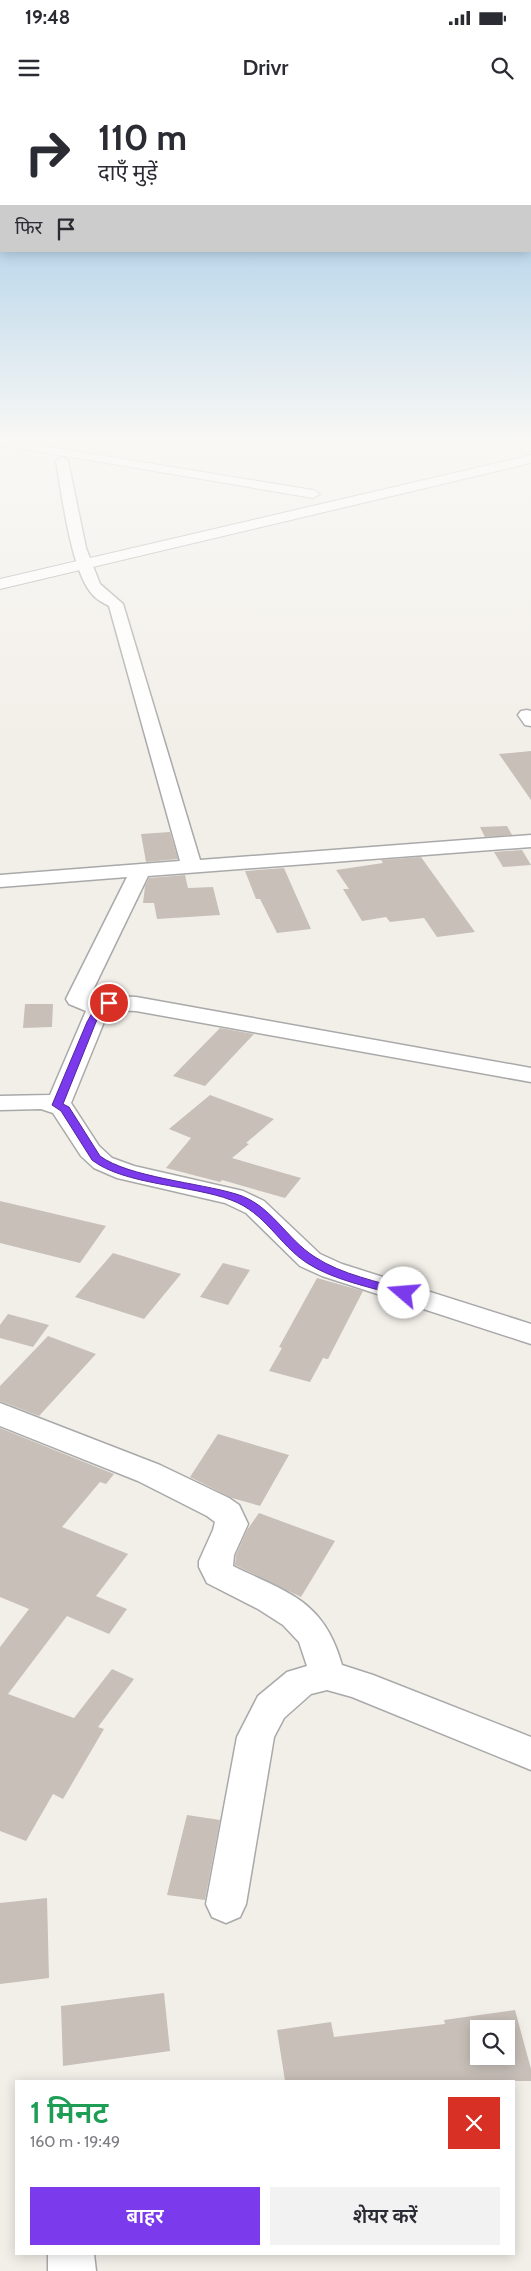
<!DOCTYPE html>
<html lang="hi">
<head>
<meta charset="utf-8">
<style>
  body { margin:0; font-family:Cabin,"Noto Sans Devanagari",sans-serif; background:#f2f2f3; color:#2b2b33; height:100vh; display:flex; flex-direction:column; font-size:19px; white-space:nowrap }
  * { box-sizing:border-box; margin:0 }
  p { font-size:16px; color:#7c7c81 }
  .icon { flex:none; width:28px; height:28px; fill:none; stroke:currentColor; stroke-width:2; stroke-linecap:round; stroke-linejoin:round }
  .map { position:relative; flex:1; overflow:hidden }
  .drawer { position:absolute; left:15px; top:1980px; width:500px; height:175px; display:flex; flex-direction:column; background:#fff; border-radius:0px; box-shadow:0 2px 12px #0003 }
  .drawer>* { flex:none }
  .hud { position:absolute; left:0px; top:0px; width:531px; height:152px; box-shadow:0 2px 12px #0003; background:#fff; color:#2b2b33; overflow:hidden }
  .controls { position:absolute; left:470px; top:1920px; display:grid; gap:10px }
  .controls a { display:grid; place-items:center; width:45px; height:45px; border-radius:0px; background:#fff; box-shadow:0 2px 12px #0003; font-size:25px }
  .pin { position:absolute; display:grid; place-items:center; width:42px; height:42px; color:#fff; margin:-21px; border:2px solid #fff; border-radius:50%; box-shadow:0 1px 5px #0007 }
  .me { position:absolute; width:55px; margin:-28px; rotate:288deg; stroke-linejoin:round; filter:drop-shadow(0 0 4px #0008) }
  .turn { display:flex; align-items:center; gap:18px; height:105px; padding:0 15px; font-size:22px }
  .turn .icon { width:65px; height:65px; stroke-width:2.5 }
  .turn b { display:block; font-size:35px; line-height:42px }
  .then { display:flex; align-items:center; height:48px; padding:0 15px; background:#0003; gap:10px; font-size:19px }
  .round { display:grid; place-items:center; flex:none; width:52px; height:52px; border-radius:0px; background:#f2f2f3 }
  .headline { display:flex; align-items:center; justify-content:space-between; height:85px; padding:0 15px }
  h1 { font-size:30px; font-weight:600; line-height:38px; color:#1e9e55 }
  .primary-button { display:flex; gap:10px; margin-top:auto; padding:10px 15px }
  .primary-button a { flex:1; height:58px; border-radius:0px; background:#7c3aed; color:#fff; font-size:20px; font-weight:600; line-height:58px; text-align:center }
  .primary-button a+a { background:#f2f2f3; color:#2b2b33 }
  .status { display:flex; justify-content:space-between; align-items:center; height:35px; padding:0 25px; background:#fff; direction:ltr }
  .status svg { height:14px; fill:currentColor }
  header { display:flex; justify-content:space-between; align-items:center; height:65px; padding:0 15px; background:#fff; font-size:22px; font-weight:600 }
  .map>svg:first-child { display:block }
</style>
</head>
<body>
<div class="status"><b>19:48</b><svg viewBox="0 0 49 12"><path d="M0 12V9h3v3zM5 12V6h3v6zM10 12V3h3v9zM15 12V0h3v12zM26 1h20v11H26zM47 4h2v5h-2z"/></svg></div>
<header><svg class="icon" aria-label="menu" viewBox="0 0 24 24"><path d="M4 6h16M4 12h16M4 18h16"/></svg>Drivr<svg class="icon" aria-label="search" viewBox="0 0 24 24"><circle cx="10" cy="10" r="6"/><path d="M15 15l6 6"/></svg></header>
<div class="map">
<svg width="531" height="2171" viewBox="0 0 531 2171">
  <rect width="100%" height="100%" fill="#f2efe9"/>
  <path fill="#c7bfb8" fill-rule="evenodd" d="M531 651V700L499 654Z
    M507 726 512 735 485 737 480 727Z
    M170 732 178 759 146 762 141 734Z
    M522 750 531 765 503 767 494 752Z
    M421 757 426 764 475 832 437 837 424 818 390 822 386 817 362 821 343 789H349L336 770 383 763 381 760Z
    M284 768 291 784 311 829 277 833 260 799H256L245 771Z
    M185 775 188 788 213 787 220 815 157 819 154 803H143L145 786 149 778Z
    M25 904H53L52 927 23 928Z
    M220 928 254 934 205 986 173 976Z
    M210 995 274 1019 246 1043 249 1044 232 1058 301 1078 285 1098 222 1080 220 1082 166 1068 191 1038 169 1029Z
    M0 1101 106 1126 80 1163 0 1143Z
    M113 1153 181 1174 144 1219 75 1197Z
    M223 1163 250 1170 228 1205 200 1197Z
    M317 1178 363 1191 328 1259 323 1258 310 1282 269 1271 282 1248 279 1247Z
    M8 1214 49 1225 33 1247 0 1238V1225Z
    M48 1236 96 1254 39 1316 0 1301V1286Z
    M0 1328 114 1374 106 1384 100 1382 62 1427 128 1454 96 1496 127 1509 109 1534 67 1516 8 1594 74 1618 112 1569 134 1579 98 1627 104 1629 63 1699 53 1694 26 1741 0 1731V1547L29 1509 0 1497Z
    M218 1334 289 1355 260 1406 232 1398 190 1377Z
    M259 1413 335 1441 301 1497 235 1465 236 1455 247 1430Z
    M187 1715 220 1720 205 1800 167 1795Z
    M47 1798 49 1878 0 1884V1803Z
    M164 1893 170 1951 63 1966 61 1906Z
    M515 1910 531 1969V1981H285L277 1930 331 1922 334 1937 445 1924 444 1920ZM479 1929H506V1956H479Z"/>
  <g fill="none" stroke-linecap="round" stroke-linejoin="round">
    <defs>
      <path id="minor" d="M62 357 68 361 86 448 100 484 123 504 200 760 531 735V747L148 776 90 896 98 900 109 896 136 897 531 968V982L136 911 113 910 108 912 104 922 71 1003 99 1046 112 1058 134 1066 243 1091 264 1101 320 1154 342 1164 531 1224V1244L322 1176 300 1166 246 1113 225 1103 117 1078 94 1068 81 1056 53 1013 41 1009 0 1010V996L50 995 86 911 69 904 66 899 127 777 0 787V775L180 761 109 506C104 503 97 500 93 495 71 472 62 394 56 361Z
        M527 610 531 611V626L525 625 518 615 521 611Z
        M0 1303 160 1365 229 1398 239 1405 248 1424 234 1455 233 1466C288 1493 324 1500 342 1565L373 1575 531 1637V1670L352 1597 327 1590 311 1594 284 1618 274 1637 246 1804 240 1817 226 1823 212 1817 206 1804 237 1637 258 1596 287 1572 307 1566 299 1542 283 1525 258 1509 207 1483 199 1467V1461L213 1430 215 1422 207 1416 138 1381 0 1326Z
        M48 2154H94L96 2171H48Z"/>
      <path id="tertiary" d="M0 339 313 390 320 394 313 398 0 345Z
        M531 355V363L0 489V479Z"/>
    </defs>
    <use href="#minor" stroke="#a9a9a9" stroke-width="3"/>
    <use href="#tertiary" stroke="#a9a9a9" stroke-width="2"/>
    <use href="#minor" fill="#fff" fill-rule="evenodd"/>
    <use href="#tertiary" fill="#fff" fill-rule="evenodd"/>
  </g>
  <linearGradient id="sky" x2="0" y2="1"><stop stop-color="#8fc0e4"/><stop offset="0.53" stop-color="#f9f8f5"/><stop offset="1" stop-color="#f9f8f5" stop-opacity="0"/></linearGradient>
  <rect width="531" height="643" fill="url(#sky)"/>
  <path fill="#7c3aed" stroke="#51269a" d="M109 900 114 903 103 910 96 922 63 1004 69 1007 100 1056C128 1077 200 1083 236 1094 271 1104 286 1139 315 1157 342 1175 378 1181 408 1191L410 1193 408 1196H400C370 1187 333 1180 307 1163 278 1144 266 1113 231 1100 192 1085 124 1085 92 1060L61 1011 52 1005 87 922 96 906Z"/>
</svg>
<div class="controls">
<a><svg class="icon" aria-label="search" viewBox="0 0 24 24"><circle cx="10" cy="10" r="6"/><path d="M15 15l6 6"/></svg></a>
</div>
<div class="pin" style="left:109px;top:903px;background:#d93025"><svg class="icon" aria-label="arrive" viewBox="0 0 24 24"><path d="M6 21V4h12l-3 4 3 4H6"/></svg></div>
<svg class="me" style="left:404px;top:1193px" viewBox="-20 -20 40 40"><circle r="19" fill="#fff"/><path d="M0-13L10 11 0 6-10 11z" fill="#7c3aed"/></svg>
<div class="hud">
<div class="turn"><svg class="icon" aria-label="right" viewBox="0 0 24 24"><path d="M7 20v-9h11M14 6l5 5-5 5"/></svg><div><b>110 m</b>दाएँ मुड़ें</div></div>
<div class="then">फिर<svg class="icon" aria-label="arrive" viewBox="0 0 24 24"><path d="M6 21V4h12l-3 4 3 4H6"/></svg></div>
</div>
<section class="drawer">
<div class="headline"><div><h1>1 मिनट</h1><p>160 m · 19:49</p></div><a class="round" style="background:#d93025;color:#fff"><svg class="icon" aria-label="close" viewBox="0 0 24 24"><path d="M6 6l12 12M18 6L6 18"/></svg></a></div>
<div class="primary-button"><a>बाहर</a><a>शेयर करें</a></div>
</section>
</div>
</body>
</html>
